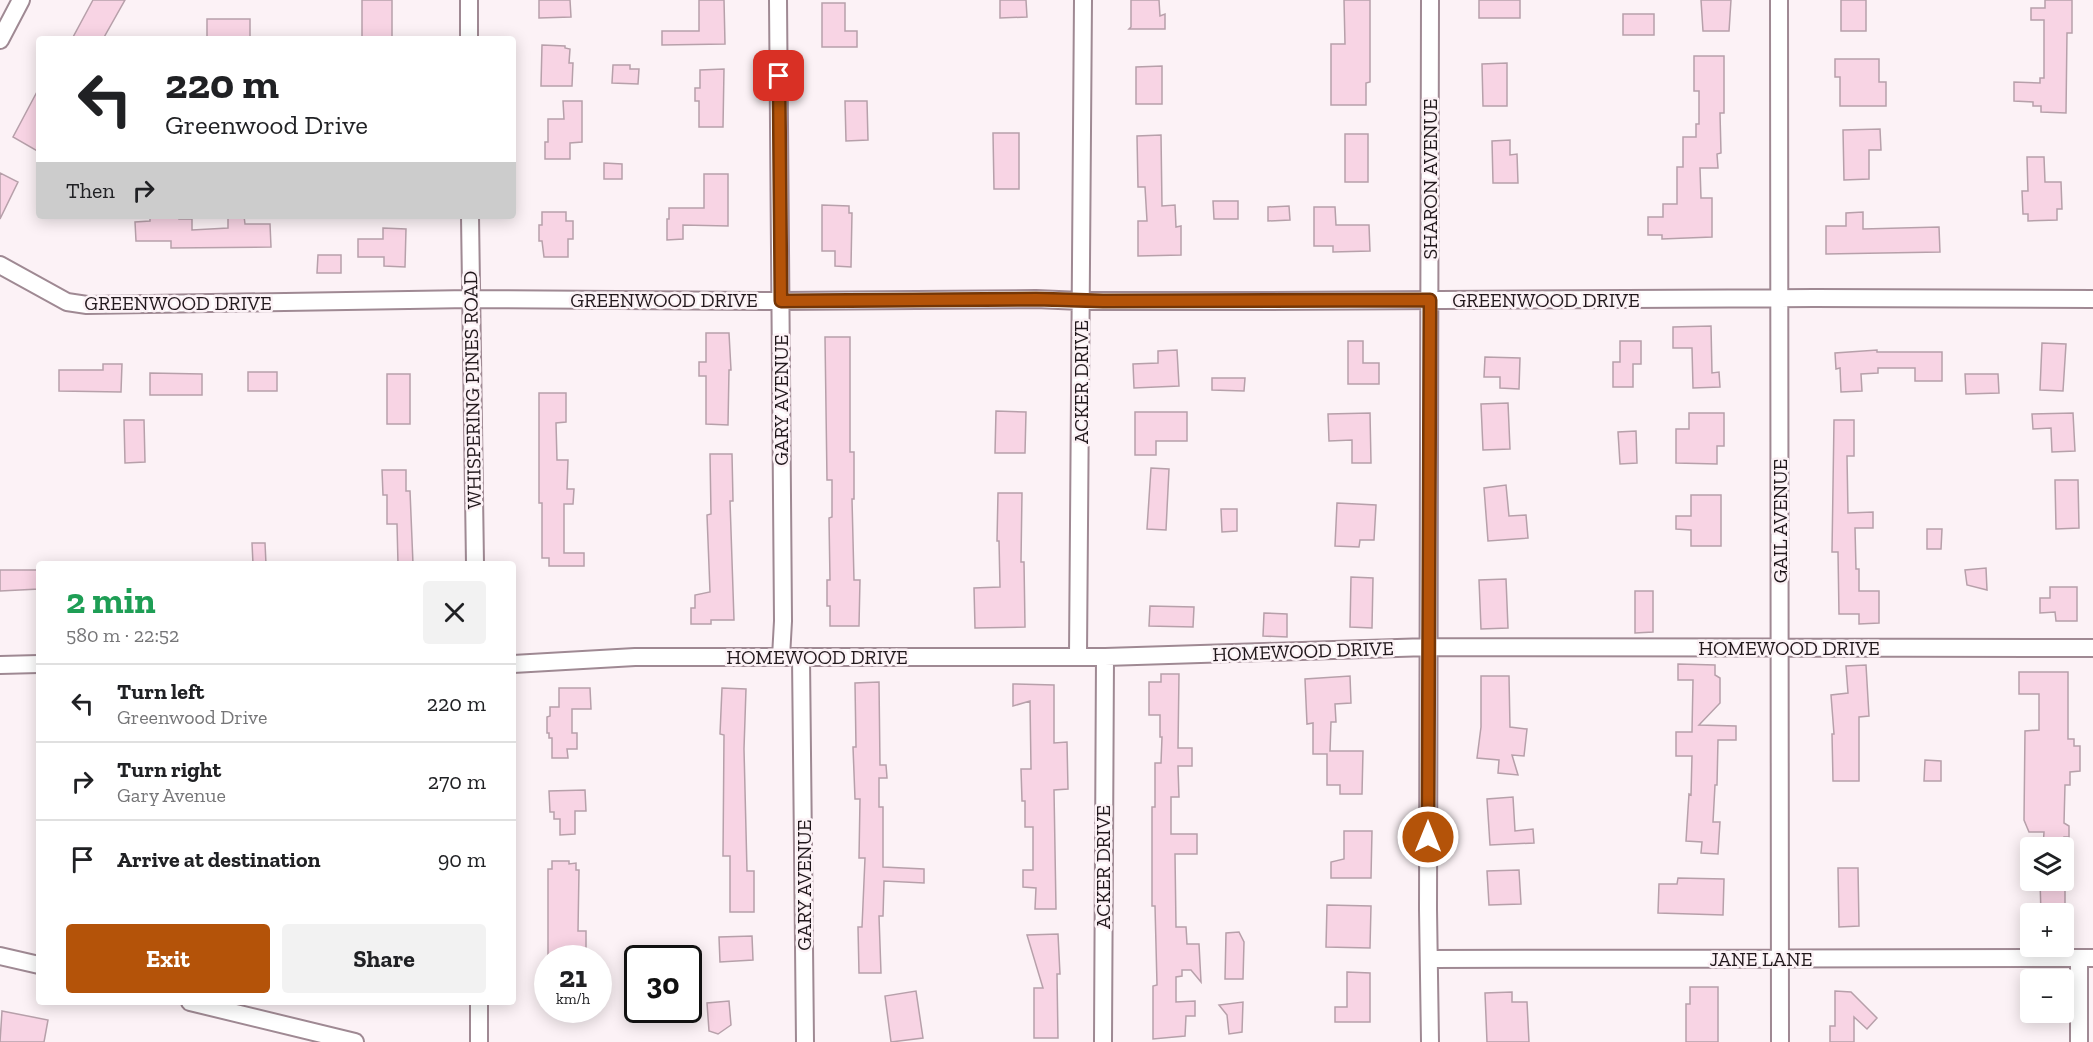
<!DOCTYPE html>
<html lang="en">
<head>
<meta charset="utf-8">
<style>
  body { margin:0; font-family:"Zilla Slab",serif; background:#f2f2f2; color:#202124; height:100vh; display:flex; flex-direction:column; font-size:22px; white-space:nowrap }
  * { box-sizing:border-box; margin:0 }
  p { font-size:20px; color:#757577 }
  .icon { flex:none; width:33px; height:33px; fill:none; stroke:currentColor; stroke-width:2; stroke-linecap:round; stroke-linejoin:round }
  .map { position:relative; flex:1; overflow:hidden }
  .side { position:absolute; left:36px; top:561px; width:480px; height:444px; display:flex; flex-direction:column; background:#fff; border-radius:6px; box-shadow:0 3px 15px #0003 }
  .side>* { flex:none }
  .hud { position:absolute; left:36px; top:36px; width:480px; height:183px; border-radius:6px; box-shadow:0 3px 15px #0003; background:#fff; color:#202124; overflow:hidden }
  .buttons { position:absolute; left:2020px; top:837px; display:grid; gap:12px }
  .buttons a { display:grid; place-items:center; width:54px; height:54px; border-radius:6px; background:#fff; box-shadow:0 3px 15px #0003; font-size:30px }
  .speed { position:absolute; left:534px; top:945px; display:flex; gap:12px; font-size:30px; font-weight:700; text-align:center }
  .speed>* { display:grid; place-content:center; width:78px; height:78px; border-radius:50%; background:#fff; box-shadow:0 3px 15px #0003; line-height:1 }
  .speed small { font-size:15px; font-weight:400 }
  .speed .limit { border:3px solid #111; border-radius:9px; background:#fff; color:#111 }
  .pin { position:absolute; display:grid; place-items:center; width:51px; height:51px; color:#fff; margin:-26px; border-radius:12px; box-shadow:0 3px 9px #0006 }
  .me { position:absolute; width:66px; margin:-33px; rotate:0deg; stroke-linejoin:round; filter:drop-shadow(0 0 4px #0008) }
  .turn { display:flex; align-items:center; gap:21px; height:126px; padding:0 30px; font-size:27px }
  .turn .icon { width:78px; height:78px; stroke-width:2.5 }
  .turn b { display:block; font-size:42px; line-height:51px }
  .then { display:flex; align-items:center; height:57px; padding:0 30px; background:#0003; gap:12px; font-size:22px }
  .round { display:grid; place-items:center; flex:none; width:63px; height:63px; border-radius:6px; background:#f2f2f2 }
  .overview { display:flex; align-items:center; justify-content:space-between; height:102px; padding:0 30px }
  h1 { font-size:36px; font-weight:700; line-height:45px; color:#1e9e55 }
  .button { display:flex; gap:12px; margin-top:auto; padding:12px 30px }
  .button a { flex:1; height:69px; border-radius:6px; background:#b45309; color:#fff; font-size:24px; font-weight:700; line-height:69px; text-align:center }
  .button a+a { background:#f2f2f2; color:#202124 }
  ul { padding:0; list-style:none }
  li { display:flex; align-items:center; gap:18px; height:78px; padding:0 30px; border-top:2px solid #e0e0e0 }
  li div { flex:1 }
  li b { display:block; font-size:22px }
  li em { font-style:normal }
  .map>svg:first-child { display:block }
</style>
</head>
<body>
<div class="map">
<svg width="2093" height="1042" viewBox="0 0 2093 1042">
  <rect width="100%" height="100%" fill="#fcf2f6"/>
  <path fill="#f8d4e4" stroke="#b7a0aa" stroke-width="1.5" d="M93 0H125L103 39H72Z
    M362 0H392V39H362Z
    M539 0H570L571 17 539 18Z
    M699 0H724L725 44 662 45V31H699Z
    M1000 0H1026L1027 17 1000 18Z
    M1131 0H1159L1160 16 1165 14V29H1129L1131 27Z
    M1344 0H1370V82L1366 83V105H1331V44H1345Z
    M1479 0H1520V18H1479Z
    M1701 0H1731L1729 31H1703Z
    M1841 0H1866V31H1841Z
    M2045 0H2072V33H2067L2066 113 2041 112V106H2033V102L2014 101V82L2040 83V78H2044V20H2031V8H2045Z
    M822 3H845V31H857V47H822Z
    M1623 14H1654V35H1623Z
    M207 19H250V39H207Z
    M542 45 565 46V48L570 49 569 63H573L572 86H541Z
    M1694 56H1724V113H1720L1721 153 1717 154 1718 168H1700L1701 198H1712V237L1662 239V235H1648V217H1663V204H1677V167H1683V137H1696V124H1699V91H1694Z
    M1835 59H1879V82H1886V106H1840V77H1835Z
    M1507 63V106H1483L1482 64Z
    M613 65H630V69H639L638 84 612 83Z
    M1162 66V104H1136V67Z
    M724 69 723 127H699V101H695V88H700V70Z
    M39 88V152L13 137Z
    M563 101H582V142L570 143V159H545V142H548V119H564Z
    M845 101H867L868 140 846 141Z
    M1880 129 1881 150H1869V179L1844 180 1843 130Z
    M993 133H1019V189H994Z
    M1345 134H1368V182H1345Z
    M1161 135 1162 206 1175 205 1176 227 1181 226V255L1138 256V221H1147L1145 187H1138L1137 136Z
    M1510 140V155L1517 154 1518 183H1493L1492 141Z
    M2027 157H2044L2045 182H2061L2062 209H2057V220L2028 221V214H2023L2022 191H2028Z
    M604 163 622 164V179H604Z
    M0 173 18 182 0 219Z
    M704 174H728V226L683 225V239L667 240V219H669V208H704Z
    M1213 201H1238V219H1214Z
    M822 205 849 206V213H852L851 267 835 266V251H822Z
    M1289 206 1290 220 1268 221V207Z
    M1314 207H1335L1336 225H1369L1370 251 1333 252V246H1314Z
    M542 212H566V221H573V239H568V257H544L542 241H539V225H542Z
    M1863 212V229L1939 227 1940 252 1826 254V226H1846V213Z
    M150 216H179V219H192V230L228 228V216H244L245 224H270L271 247 171 248V241H136L135 222 150 221Z
    M383 228 406 229 405 267 384 266V257H358V239H383Z
    M318 255H341V273H317Z
    M1711 326 1712 373 1719 372 1720 387 1693 388 1692 348H1673V327Z
    M706 333H729L731 370H729L728 425 706 424V376H699V362H706Z
    M825 337H850V452H854V499H852L854 580H860L859 626H830V606H827V580H830L829 518 832 517V480H827Z
    M1348 341H1363V363H1379V384H1348Z
    M1620 341H1641V364H1633V387H1613V362H1620Z
    M2042 343 2066 344 2063 391 2040 390Z
    M1177 350 1179 386 1134 388 1133 364 1158 363V351Z
    M1877 350V352H1942V381H1915V368H1878V373L1861 374 1862 391 1841 392 1840 368 1836 369 1835 353Z
    M1485 357 1520 358 1519 389 1500 388V377H1484Z
    M103 364H122L121 392 59 391V370H103Z
    M248 372H277V391H248Z
    M150 373 202 374V395H150Z
    M387 374H410V424H387Z
    M1965 374H1998L1999 393 1966 394Z
    M1212 378H1245L1244 391 1212 390Z
    M539 393H566V422L556 423 557 460H568L567 489H574L573 504H564V553H584V566H549V558H542V503H539Z
    M1508 403 1510 449 1483 450 1481 404Z
    M996 411 1026 412 1025 453H995Z
    M1135 412H1187V441H1156V455H1135Z
    M1370 413 1371 463H1352V440L1329 441 1328 414Z
    M1689 413H1724V446H1717V464L1676 463V429H1689Z
    M2073 413 2075 451 2052 452 2051 428 2033 429 2032 414Z
    M124 420H144L145 462 125 463Z
    M1834 420H1854V456H1847L1848 513 1873 512V528H1855L1856 569H1859V591H1879V623L1859 624V614H1839L1838 552H1832Z
    M1636 431 1637 463 1620 464 1618 432Z
    M710 454H732L733 501H730L734 620H711V624H691V608H695V595L710 592 707 515 711 514Z
    M1151 468 1169 469 1166 530 1147 529Z
    M382 470H406V491H410L413 564H398L397 524H387V495H383Z
    M2055 480H2078L2079 528 2056 529Z
    M1506 485 1509 516 1526 515 1528 538 1488 541 1484 488Z
    M998 493H1022L1021 562H1024L1025 627 975 628 974 588 1000 587 999 541H997Z
    M1691 495H1721V546H1691V530L1676 529V516H1691Z
    M1337 503 1376 505 1374 540H1360L1359 547 1335 546Z
    M1221 509H1237V531L1222 532Z
    M1927 529H1942L1941 549H1927Z
    M252 543H265L266 564H253Z
    M1986 568 1987 590 1967 585 1965 570Z
    M0 570H39V589L0 591Z
    M1351 577 1373 578 1372 628 1350 627Z
    M1506 579 1508 628 1481 629 1479 580Z
    M2050 587H2077V621H2056L2055 612 2040 613V598H2050Z
    M1635 591H1653V632L1635 633Z
    M1150 606 1194 607 1193 627 1149 626Z
    M1264 613 1287 614V637L1263 636Z
    M1678 664 1715 665V675L1720 678V703L1699 725 1736 726V740H1718L1717 785H1715L1713 822H1720L1718 854 1701 853 1702 842 1686 841 1689 794 1691 795 1692 756H1676V732H1692L1693 680H1678Z
    M1866 665 1869 716 1859 717V781H1833L1832 734H1834L1831 695 1848 693 1846 666Z
    M2019 672H2068V739H2074V746H2080V771L2070 772V785H2065L2064 823 2069 826V837H2064V848H2043L2044 832H2029L2024 820 2025 731 2039 730V694H2019Z
    M1161 674H1179L1178 748H1192V766H1178L1179 797H1171V834H1197V854H1175L1176 927H1186L1187 944H1199L1201 982 1191 970H1182V976L1176 977V1002L1195 1001V1016H1186L1185 1036 1153 1039V986L1157 985 1155 906H1152V807H1155V763H1161L1162 737H1160V715H1149V682H1161Z
    M1350 676 1351 703 1335 704 1336 722H1331L1330 751H1363L1362 794H1340V785H1327V754H1313V723L1307 724 1305 679Z
    M1481 676H1509L1510 727 1527 729 1524 756 1512 755 1518 775 1498 773 1499 760 1477 758 1481 727Z
    M879 682 880 765H886L887 778H879V807H883V867L924 869V883L884 881 883 916H879L881 973H859L858 927H862L865 858H859L860 799H855L853 747H856L855 683Z
    M1013 684 1054 685V743L1067 742 1068 789 1054 790 1056 909H1035L1036 888 1023 887V870H1033V827H1025V801H1022L1021 769H1031L1030 701 1013 706Z
    M559 688H590L591 709H572V733H577V749H567L568 758H552V738H549V733H547V717L550 716V707H559Z
    M722 688 746 689 744 749 747 871H754V912H730V856H723L724 735 720 734Z
    M1925 760 1941 761V781H1924Z
    M585 790 586 811H575V834L560 835V819H554V812H550L549 791Z
    M1513 797 1515 831 1533 829 1534 843 1490 845 1487 799Z
    M1344 831H1372L1371 878H1331V862L1344 859Z
    M552 861H569V864L576 863V870H579L578 931H586V953H572L571 958H548V869H552Z
    M1838 868H1858L1859 926 1839 927Z
    M1519 870 1521 904 1489 905 1487 871Z
    M1678 878 1724 879 1723 915 1658 913 1659 884H1677Z
    M2040 880H2065V914H2041Z
    M1327 905 1371 906 1370 948 1326 947Z
    M1239 932 1244 942 1243 979H1225L1226 933Z
    M1058 934 1060 974H1057L1058 1038H1034V988H1043L1027 935Z
    M752 936 753 960 720 962 719 937Z
    M1347 972 1370 973V1022H1335V1007H1347Z
    M1690 987H1718V1042H1686V1004H1690Z
    M916 991 923 1038 891 1042 885 996Z
    M1835 991 1851 992 1877 1018 1867 1029 1854 1017V1042H1830V1026H1835Z
    M1512 992V1002H1527L1529 1042H1487L1485 993Z
    M729 1001 731 1025 718 1034 709 1031 707 1003Z
    M1243 1002 1242 1032 1229 1034 1227 1015 1219 1005Z
    M2 1011 48 1020 44 1042H0Z"/>
  <g fill="none" stroke-linecap="round" stroke-linejoin="round">
    <defs>
      <path id="minor" d="M469 0V39
        M778 0 783 621 781 657
        M1779 0 1780 1042
        M0 40 21 0
        M470 216 475 564
        M0 265 67 302 87 305 470 299 781 301 1036 299 1081 301H1254L1814 298 2093 299
        M1078 656 1083 0
        M801 657 805 1042
        M513 664 635 657H1105L1429 647 2093 648
        M0 665 39 664
        M0 956 39 965
        M1429 959 2093 958
        M2079 959V1042
        M190 1002 355 1042
        M479 1002V1042
        M1103 1042 1105 657
        M1430 1042 1428 909 1430 0"/>
    </defs>
    <use href="#minor" stroke="#9f8993" stroke-width="20"/>
    <use href="#minor" stroke="#fff" stroke-width="16"/>
  </g>
  <g fill="none" stroke-linecap="round" stroke-linejoin="round">
    <defs>
      <path id="route" d="M779 76 781 301 1036 299 1103 301 1430 300 1428 837"/>
    </defs>
    <use href="#route" stroke="#753606" stroke-width="15"/>
    <use href="#route" stroke="#b45309" stroke-width="10"/>
  </g>
  <g text-anchor="middle" stroke-width="5" stroke-linejoin="round" paint-order="stroke">
    <g font-size="20" fill="#21181c" stroke="#fcf2f6">
      <text transform="translate(1430 179) rotate(-90)" y="7">SHARON AVENUE</text>
      <text x="664" y="307">GREENWOOD DRIVE</text>
      <text x="1546" y="307">GREENWOOD DRIVE</text>
      <text x="178" y="310">GREENWOOD DRIVE</text>
      <text transform="translate(1081 382) rotate(-90)" y="7">ACKER DRIVE</text>
      <text transform="translate(472 390) rotate(-91)" y="7">WHISPERING PINES ROAD</text>
      <text transform="translate(781 400) rotate(-90)" y="7">GARY AVENUE</text>
      <text transform="translate(1780 521) rotate(-90)" y="7">GAIL AVENUE</text>
      <text x="1789" y="655">HOMEWOOD DRIVE</text>
      <text transform="translate(1303 651) rotate(-2)" y="7">HOMEWOOD DRIVE</text>
      <text x="817" y="664">HOMEWOOD DRIVE</text>
      <text transform="translate(1103 867) rotate(-90)" y="7">ACKER DRIVE</text>
      <text transform="translate(804 885) rotate(-90)" y="7">GARY AVENUE</text>
      <text x="1761" y="966">JANE LANE</text>
    </g>
  </g>
</svg>
<div class="buttons">
<a><svg class="icon" aria-label="layers" viewBox="0 0 24 24"><path d="M12 4l9 5-9 5-9-5zM3 14l9 5 9-5"/></svg></a>
<a>+</a>
<a>−</a>
</div>
<div class="speed"><div>21<small>km/h</small></div><div class="limit">30</div></div>
<div class="pin" style="left:779px;top:76px;background:#d93025"><svg class="icon" aria-label="arrive" viewBox="0 0 24 24"><path d="M6 21V4h12l-3 4 3 4H6"/></svg></div>
<svg class="me" style="left:1428px;top:837px" viewBox="-20 -20 40 40"><circle r="17" fill="#b45309" stroke="#fff" stroke-width="3"/><path d="M0-11L8 9 0 5-8 9z" fill="#fff"/></svg>
<div class="hud">
<div class="turn"><svg class="icon" aria-label="left" viewBox="0 0 24 24"><path d="M17 20v-9H6M10 6l-5 5 5 5"/></svg><div><b>220 m</b>Greenwood Drive</div></div>
<div class="then">Then<svg class="icon" aria-label="right" viewBox="0 0 24 24"><path d="M7 20v-9h11M14 6l5 5-5 5"/></svg></div>
</div>
<section class="side">
<div class="overview"><div><h1>2 min</h1><p>580 m · 22:52</p></div><a class="round"><svg class="icon" aria-label="close" viewBox="0 0 24 24"><path d="M6 6l12 12M18 6L6 18"/></svg></a></div>
<ul>
<li><svg class="icon" aria-label="left" viewBox="0 0 24 24"><path d="M17 20v-9H6M10 6l-5 5 5 5"/></svg><div><b>Turn left</b><p>Greenwood Drive</p></div><em>220 m</em></li>
<li><svg class="icon" aria-label="right" viewBox="0 0 24 24"><path d="M7 20v-9h11M14 6l5 5-5 5"/></svg><div><b>Turn right</b><p>Gary Avenue</p></div><em>270 m</em></li>
<li><svg class="icon" aria-label="arrive" viewBox="0 0 24 24"><path d="M6 21V4h12l-3 4 3 4H6"/></svg><div><b>Arrive at destination</b></div><em>90 m</em></li>
</ul>
<div class="button"><a>Exit</a><a>Share</a></div>
</section>
</div>
</body>
</html>
